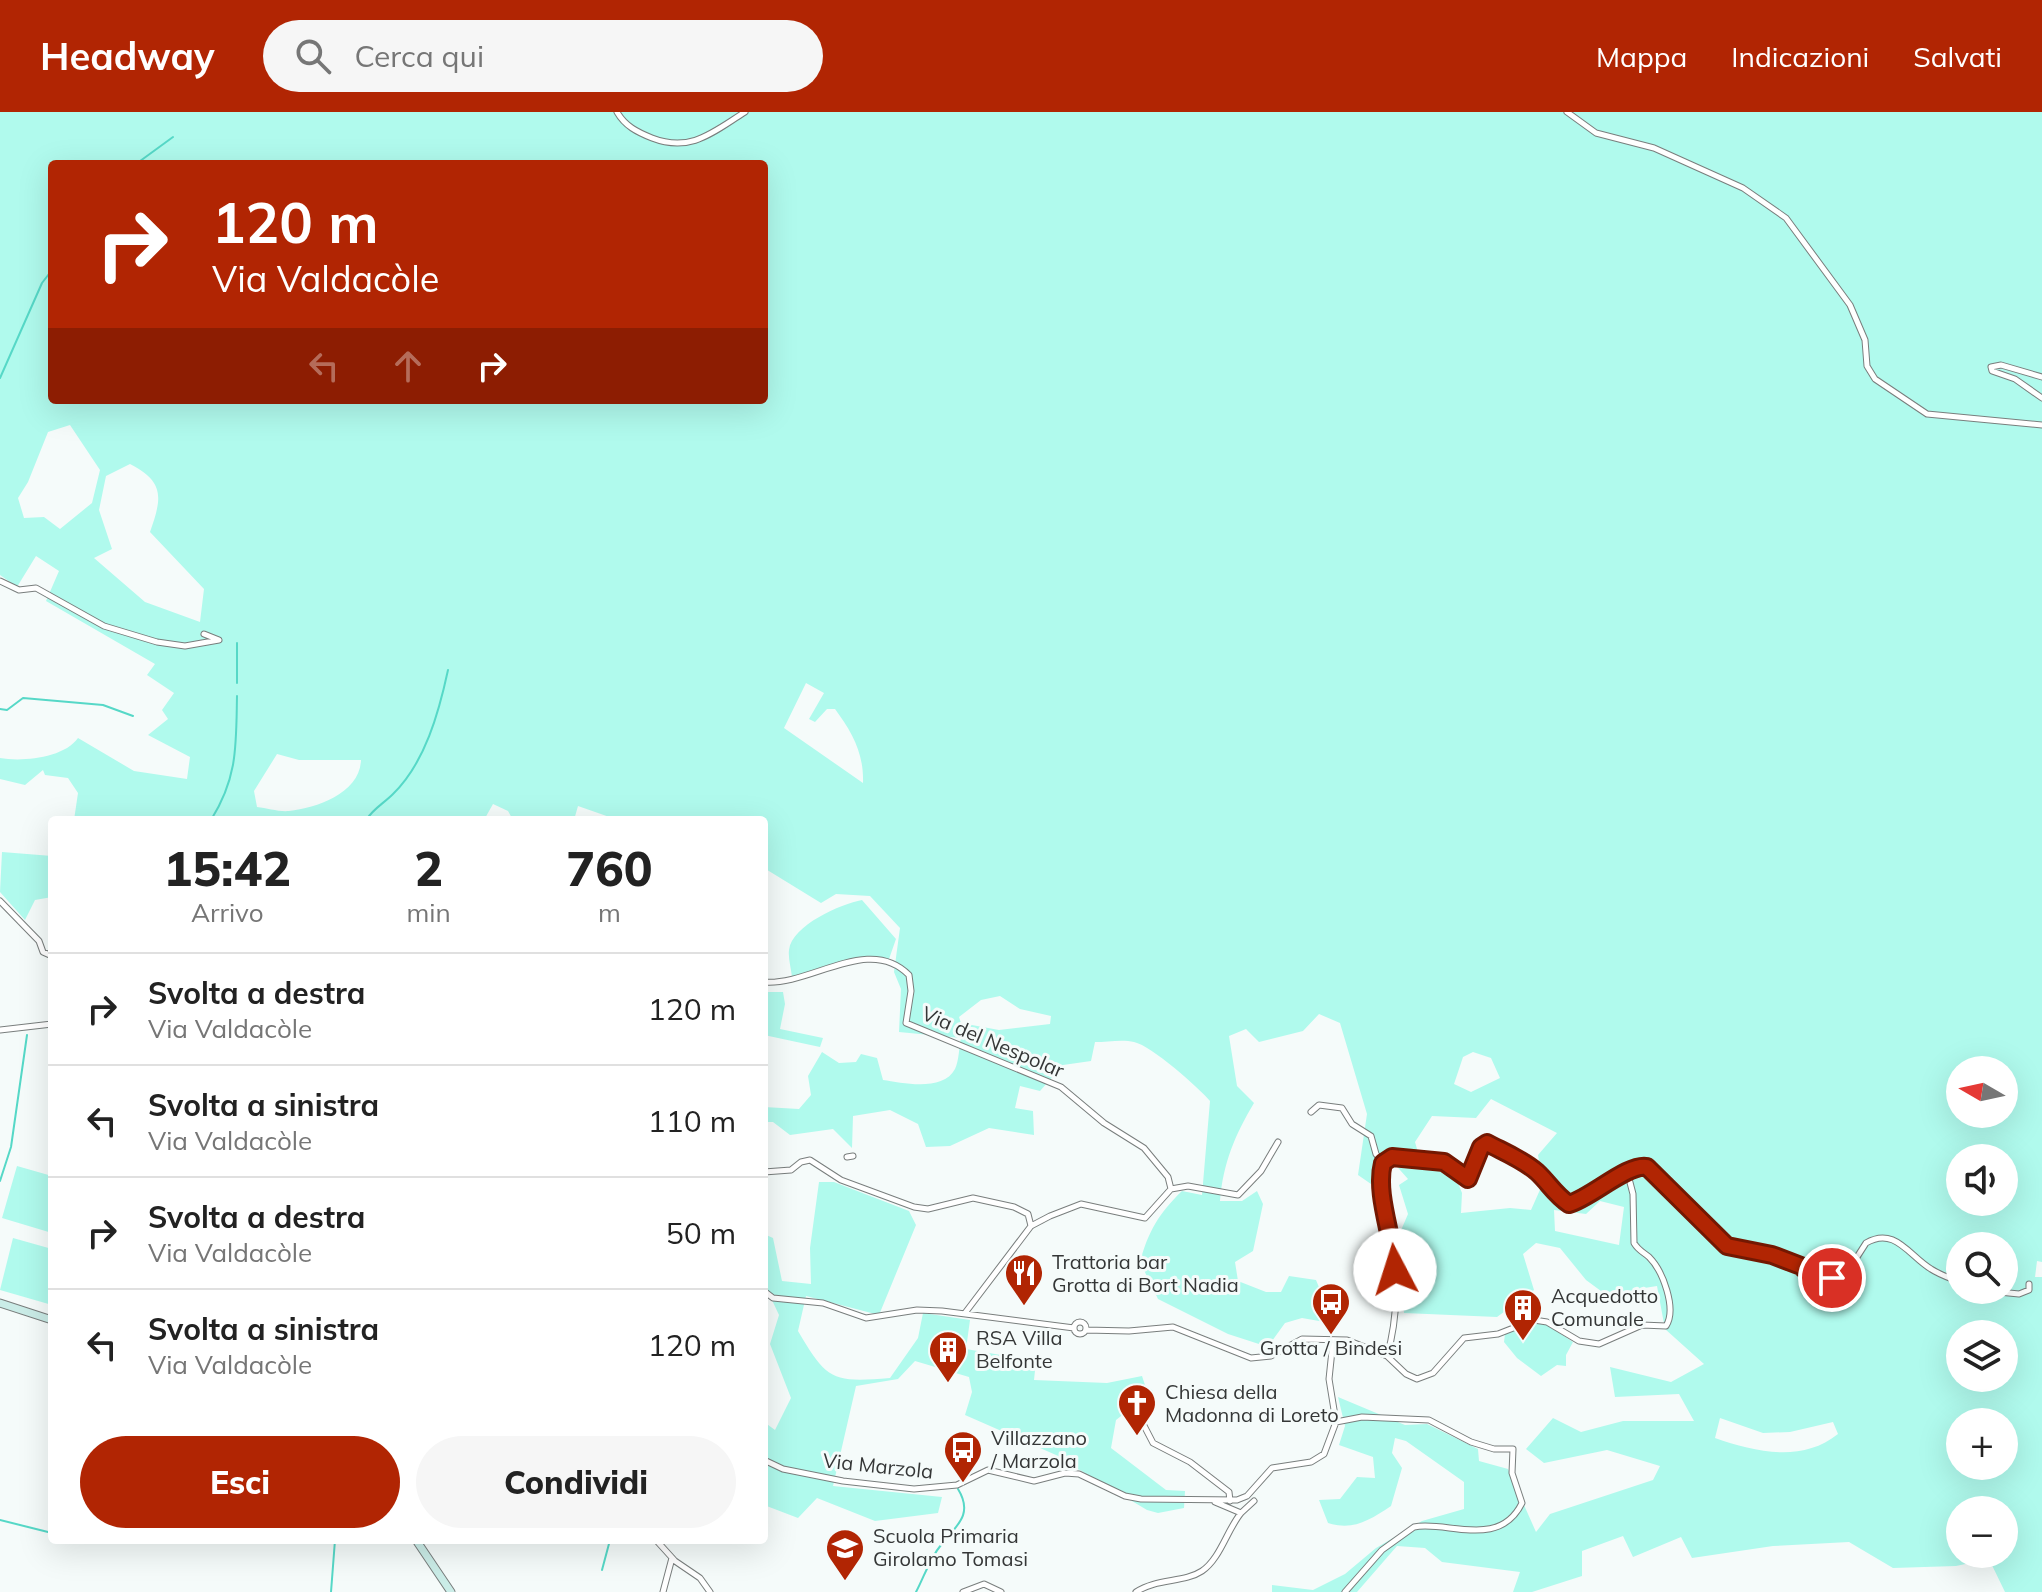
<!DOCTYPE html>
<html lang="it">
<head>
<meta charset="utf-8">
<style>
  body { margin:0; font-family:Mulish,sans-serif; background:#f6f6f6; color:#222; height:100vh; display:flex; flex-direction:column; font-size:30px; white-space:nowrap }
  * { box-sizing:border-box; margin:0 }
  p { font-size:26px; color:#767676 }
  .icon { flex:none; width:44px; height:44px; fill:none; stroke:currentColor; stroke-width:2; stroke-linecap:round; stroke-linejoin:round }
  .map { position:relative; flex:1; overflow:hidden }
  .side { position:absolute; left:48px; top:704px; width:720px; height:728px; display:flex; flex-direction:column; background:#fff; border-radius:8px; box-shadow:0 8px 32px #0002 }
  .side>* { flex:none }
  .top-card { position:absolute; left:48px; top:48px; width:720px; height:244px; border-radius:8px; box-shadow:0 8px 32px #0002; background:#b12503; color:#fff; overflow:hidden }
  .needle { width:52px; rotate:279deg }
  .tools { position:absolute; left:1946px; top:944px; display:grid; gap:16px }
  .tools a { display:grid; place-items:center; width:72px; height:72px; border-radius:50%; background:#fff; box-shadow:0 8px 32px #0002; font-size:40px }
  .pin { position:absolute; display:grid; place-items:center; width:68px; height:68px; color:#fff; margin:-34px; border:4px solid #fff; border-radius:50%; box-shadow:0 2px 8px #0007 }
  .me { position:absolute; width:88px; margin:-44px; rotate:355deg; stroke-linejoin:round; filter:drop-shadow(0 0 6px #0008) }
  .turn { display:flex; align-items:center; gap:28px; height:168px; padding:0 32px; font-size:36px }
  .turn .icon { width:104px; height:104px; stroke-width:2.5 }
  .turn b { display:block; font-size:56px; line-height:68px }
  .lanes { display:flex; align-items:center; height:76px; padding:0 32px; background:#0003; justify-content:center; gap:40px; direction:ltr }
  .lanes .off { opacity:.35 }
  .eta { display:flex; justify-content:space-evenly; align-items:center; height:136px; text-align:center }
  .eta b { font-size:48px; font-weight:800; line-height:56px }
  .button { display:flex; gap:16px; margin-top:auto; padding:16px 32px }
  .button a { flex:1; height:92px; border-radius:48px; background:#b12503; color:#fff; font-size:32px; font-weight:800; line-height:92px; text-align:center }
  .button a+a { background:#f6f6f6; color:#222 }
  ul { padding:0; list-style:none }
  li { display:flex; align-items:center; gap:24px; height:112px; padding:0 32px; border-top:2px solid #e0e0e0 }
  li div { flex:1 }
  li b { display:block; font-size:30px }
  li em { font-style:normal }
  header { display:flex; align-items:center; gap:48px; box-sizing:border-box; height:112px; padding:0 40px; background:#b12503; color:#fff }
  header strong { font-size:38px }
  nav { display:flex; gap:44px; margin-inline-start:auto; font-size:28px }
  .search { width:560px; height:72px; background:#f6f6f6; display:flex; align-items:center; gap:20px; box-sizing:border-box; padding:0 28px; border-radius:44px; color:#767676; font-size:30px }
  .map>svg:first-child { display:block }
</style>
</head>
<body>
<header>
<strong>Headway</strong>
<div class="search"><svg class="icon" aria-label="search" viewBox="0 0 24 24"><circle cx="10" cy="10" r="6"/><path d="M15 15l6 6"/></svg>Cerca qui</div>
<nav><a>Mappa</a><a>Indicazioni</a><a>Salvati</a></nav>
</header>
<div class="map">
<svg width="2042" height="1480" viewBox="0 0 2042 1480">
  <rect width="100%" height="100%" fill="#f5fbfa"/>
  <path fill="#b0faed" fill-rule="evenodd" d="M0 0H2042V1150L2037 1149 2035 1165H2042V1480H2005L1989 1447 1956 1454 1893 1456 1849 1430 1773 1434 1692 1446 1681 1425 1633 1445 1623 1424 1582 1439V1464L1532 1480H1513L1520 1460 1442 1450 1425 1436 1397 1434 1357 1480H1272V1473L1313 1478 1345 1462 1376 1436 1422 1409 1464 1397V1370L1406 1329 1395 1326 1392 1341 1402 1356 1391 1394C1370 1408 1353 1419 1328 1411L1319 1388 1340 1387 1357 1365 1375 1366 1373 1345 1339 1333 1345 1314 1338 1285 1405 1313 1427 1312 1478 1337 1479 1349 1508 1357 1536 1420 1550 1402 1653 1368 1660 1354 1607 1338 1544 1351 1526 1337 1553 1306 1581 1320 1623 1309H1694L1679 1282 1615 1285 1610 1255 1671 1270 1704 1252 1665 1217 1657 1174 1638 1177 1620 1193 1586 1168 1560 1136 1536 1131 1523 1142 1534 1178 1497 1205 1404 1201 1399 1123 1408 1102 1399 1073 1408 1067 1392 1049 1371 1072 1358 1063 1367 1002 1340 911 1319 902 1303 919 1259 930 1246 917 1229 924 1237 974 1254 991C1235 1023 1223 1051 1220 1089H1242L1257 1079 1263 1092 1253 1139 1235 1150 1238 1169 1266 1180H1281L1289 1164 1316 1168 1323 1185 1338 1194 1336 1212 1302 1206 1285 1211 1272 1229 1262 1233 1228 1222 1158 1187 1140 1150C1148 1120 1159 1101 1182 1079L1202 1083 1210 989C1198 975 1152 934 1134 930 1123 927 1107 930 1095 930L1091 949 1063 953 1040 979 1020 974 1015 996 1033 999 1034 1023 989 1016 950 1034 926 1035 918 1012 890 998 853 1004 852 1036 833 1017 790 1023 773 1010H764V995L799 997 811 983 808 964 822 940 839 951 856 950 861 942 877 946 883 968C903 971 943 980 955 957 959 949 959 935 961 926L899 920 901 877 894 860 900 816 870 784 836 782 821 791 764 756V708H618L578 694 574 708H513L508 699 493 692 484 708H74L78 681 68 666 45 663 43 658 25 673 0 667V646C22 650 64 646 78 626L134 659 187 667 190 645 148 623 168 607 162 598 174 581 147 563 155 552 46 489 59 459 36 444 17 475 0 463ZM52 52H764V288H52ZM70 313 100 358 92 391 60 417 44 405 24 406 18 386 28 370 48 320ZM130 352C165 370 162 386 150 420L204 477 200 510 145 490 94 446 112 437 99 398 106 364ZM806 571 824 581 809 607 815 610 827 597H835C852 620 864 641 863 671L784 616ZM277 642 299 648H361C360 681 317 696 289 699 279 700 267 696 257 695L254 679ZM1000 884 1020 897 1051 904 1050 912 999 918 961 911 959 905 981 888ZM1473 940 1491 946 1500 966 1471 980 1454 972 1463 945ZM1960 958H2004V1002H1960ZM1491 987 1557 1021 1538 1043 1543 1071 1531 1098 1510 1096 1461 1101 1462 1081 1454 1061 1422 1054 1415 1030 1432 1004 1476 1006ZM1960 1046H2004V1090H1960ZM1600 1089 1624 1095 1619 1133 1555 1119 1554 1098 1586 1102ZM1960 1134H2004V1178H1960ZM1960 1222H2004V1266H1960ZM1720 1306 1763 1321 1790 1320 1833 1310 1838 1322C1802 1351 1755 1340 1715 1326ZM1960 1310H2004V1354H1960ZM1960 1398H2004V1442H1960Z
    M2 740 52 744V785L35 788 25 808 0 780Z
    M862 788 896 827 889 847H855L792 865C791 856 788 846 789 838 792 813 841 792 862 788Z
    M764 880H783L785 892 780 917 823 926 820 935 764 923Z
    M17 1054 52 1064V1121L2 1106Z
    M819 1070H834L909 1099 916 1113 879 1203 806 1184 798 1219C827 1268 832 1271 890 1266L918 1226 923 1201 970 1208 966 1237 1036 1249 1034 1268 1107 1271 1142 1264 1145 1273 1153 1279 1116 1308 1111 1336 1166 1378 1185 1379 1184 1396 1158 1401 1147 1398 1080 1358 1060 1351 1056 1343 965 1303 972 1280 969 1265 915 1249 898 1267 856 1274 833 1374 942 1385 938 1401 875 1409 817 1386 798 1406 764 1393V1310L775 1318 791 1286 770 1232 779 1203 764 1171V1122L773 1126 782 1169 811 1172 810 1136Z
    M13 1126 52 1137V1193L0 1178Z
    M1530 1210 1544 1211 1573 1230 1566 1243V1254L1557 1253 1541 1264 1517 1246 1504 1230 1505 1222Z"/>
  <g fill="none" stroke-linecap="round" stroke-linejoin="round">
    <path stroke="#56d8c7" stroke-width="2" d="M136 52 173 25
      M0 266 42 171 52 158
      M237 571V531
      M0 597 7 598 23 586 103 593 133 604
      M211 708C238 665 236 633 237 584
      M366 708C374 696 383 692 393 682 425 651 439 600 448 558
      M0 1069 11 1035 27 923
      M0 1408 52 1421
      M602 1458 610 1428
      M331 1480 335 1428
      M916 1480C924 1465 930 1446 941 1433 956 1414 974 1403 958 1377"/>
    <defs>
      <path id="street" d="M617 0C625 14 637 20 652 26 691 41 713 20 745 0
        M1567 0 1596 21 1654 36 1743 76 1786 106 1850 193 1865 228 1867 254 1875 267 1927 302 2042 313
        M2042 265 2001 253 1991 255 1992 259 2015 267 2042 286
        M0 469 19 478 36 476 104 514 157 530 185 534 219 528 204 522
        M0 789 39 829 43 840 52 844
        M764 870C811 874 869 822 909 863L911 879 906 911 1061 975 1104 1011 1144 1036 1168 1065 1171 1077 1145 1106 1081 1092 1050 1104 1031 1114 965 1201
        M0 918 52 912
        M1311 1000 1319 993 1342 996 1352 1012 1371 1024 1376 1042 1383 1051C1377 1076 1386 1095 1391 1119 1399 1157 1398 1207 1387 1244
        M847 1045 853 1044
        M1383 1051 1392 1045 1444 1050 1468 1067 1487 1031C1504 1039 1522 1047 1537 1060 1549 1071 1555 1083 1569 1092L1592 1083 1627 1059
        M764 1060 791 1058 801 1050 810 1048 841 1068 914 1095 928 1097 973 1086 1014 1095 1028 1102 1031 1114
        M1171 1077 1188 1074 1238 1083 1261 1059 1278 1030
        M1979 1178 2019 1182 2029 1178V1172
        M764 1179 773 1186 823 1191 866 1206 917 1198 942 1199 1074 1216
        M1074 1216a6 6 0 1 1 12 0a6 6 0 1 1-12 0Z
        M1086 1218 1129 1219 1173 1215 1251 1246 1271 1244 1302 1227 1347 1228 1387 1244 1406 1262 1417 1267 1433 1261 1464 1226 1498 1222 1534 1208 1547 1210 1579 1229 1599 1232 1642 1213 1666 1214C1677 1197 1663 1159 1649 1145 1643 1140 1638 1138 1634 1131L1633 1082 1627 1059 1639 1054 1654 1061 1727 1134 1772 1143 1801 1154 1811 1163 1837 1166 1850 1156 1866 1131C1895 1114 1909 1144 1931 1157 1940 1163 1950 1166 1960 1170
        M1335 1228 1341 1240
        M1138 1302 1153 1331 1190 1350 1229 1380 1230 1389
        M1336 1310 1362 1305 1429 1308 1471 1330 1494 1337H1513L1512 1361 1522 1391C1499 1438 1446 1408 1414 1415L1382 1438 1345 1480
        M764 1348 783 1357 843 1369 914 1377 957 1373 988 1358 1034 1369 1065 1361 1079 1362 1125 1384 1141 1387 1237 1388 1247 1384 1272 1356 1311 1350 1324 1342 1336 1310 1329 1267 1333 1229
        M1241 1401 1254 1389
        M656 1428 675 1449 700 1466 710 1480
        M663 1480 672 1446
        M963 1480 984 1472 1001 1480
        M1136 1480C1157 1466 1184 1471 1202 1459 1220 1447 1227 1418 1241 1401L1215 1390"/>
      <path id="secondary" d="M0 1191 52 1208
        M416 1428 451 1480"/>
    </defs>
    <use href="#street" stroke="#797e7d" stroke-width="7"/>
    <use href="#secondary" stroke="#797e7d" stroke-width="9"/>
    <use href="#street" stroke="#fff" stroke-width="5"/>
    <use href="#secondary" stroke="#caece7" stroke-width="7"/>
  </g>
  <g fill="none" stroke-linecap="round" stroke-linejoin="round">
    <defs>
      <path id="route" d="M1395 1158C1393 1124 1375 1082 1383 1051L1392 1045 1444 1050 1468 1067 1481 1035 1487 1031C1504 1040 1522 1047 1537 1060 1549 1071 1555 1083 1569 1092 1591 1086 1628 1051 1647 1055L1727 1134 1772 1143 1801 1154 1811 1163 1832 1166"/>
    </defs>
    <use href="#route" stroke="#731802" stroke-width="20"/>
    <use href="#route" stroke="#b12503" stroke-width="14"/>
  </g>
  <defs>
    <symbol id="restaurant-pin" viewBox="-11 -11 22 30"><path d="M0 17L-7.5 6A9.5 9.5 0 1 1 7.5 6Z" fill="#b12503" stroke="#f5fbfa"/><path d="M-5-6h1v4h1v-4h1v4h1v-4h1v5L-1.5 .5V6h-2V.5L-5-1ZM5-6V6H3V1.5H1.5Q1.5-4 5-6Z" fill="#fff"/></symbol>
    <symbol id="bus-pin" viewBox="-11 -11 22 30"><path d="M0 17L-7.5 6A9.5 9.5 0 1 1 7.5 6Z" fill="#b12503" stroke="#f5fbfa"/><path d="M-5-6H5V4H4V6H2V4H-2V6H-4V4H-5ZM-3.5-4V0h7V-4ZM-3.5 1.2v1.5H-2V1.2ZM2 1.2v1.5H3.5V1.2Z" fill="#fff"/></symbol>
    <symbol id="building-pin" viewBox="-11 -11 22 30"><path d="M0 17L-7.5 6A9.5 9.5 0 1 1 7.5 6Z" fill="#b12503" stroke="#f5fbfa"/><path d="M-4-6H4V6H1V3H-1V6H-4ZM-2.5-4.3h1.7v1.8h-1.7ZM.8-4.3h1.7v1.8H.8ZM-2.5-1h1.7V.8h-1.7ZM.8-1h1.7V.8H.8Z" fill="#fff"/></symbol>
    <symbol id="church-pin" viewBox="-11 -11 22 30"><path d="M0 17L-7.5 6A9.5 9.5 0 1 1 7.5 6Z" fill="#b12503" stroke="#f5fbfa"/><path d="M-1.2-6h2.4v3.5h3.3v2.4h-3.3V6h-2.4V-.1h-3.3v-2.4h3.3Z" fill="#fff"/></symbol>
    <symbol id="school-pin" viewBox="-11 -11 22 30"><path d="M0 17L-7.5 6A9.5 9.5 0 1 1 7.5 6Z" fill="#b12503" stroke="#f5fbfa"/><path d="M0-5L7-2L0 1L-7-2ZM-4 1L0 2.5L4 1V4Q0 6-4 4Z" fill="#fff"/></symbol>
  </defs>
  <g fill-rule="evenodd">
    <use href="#restaurant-pin" x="1002" y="1139" width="44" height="60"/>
    <use href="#bus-pin" x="1309" y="1168" width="44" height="60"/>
    <use href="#building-pin" x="1501" y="1174" width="44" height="60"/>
    <use href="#building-pin" x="926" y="1216" width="44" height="60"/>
    <use href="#church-pin" x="1115" y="1269" width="44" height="60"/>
    <use href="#bus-pin" x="941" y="1316" width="44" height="60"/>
    <use href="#school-pin" x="823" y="1414" width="44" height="60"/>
  </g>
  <g text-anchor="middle" stroke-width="6" stroke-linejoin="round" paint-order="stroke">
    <g font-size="20" fill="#353737" stroke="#f5fbfa">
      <text transform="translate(993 930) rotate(23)" y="7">Via del Nespolar</text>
      <text transform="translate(878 1354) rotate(6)" y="7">Via Marzola</text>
    </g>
    <g font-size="20" fill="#353737" stroke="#f5fbfa" text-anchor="start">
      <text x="1052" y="1157">Trattoria bar<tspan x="1052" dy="23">Grotta di Bort Nadia</tspan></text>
      <text x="1551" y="1191">Acquedotto<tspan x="1551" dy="23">Comunale</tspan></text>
      <text x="976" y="1233">RSA Villa<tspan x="976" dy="23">Belfonte</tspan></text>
      <text x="1331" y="1243" text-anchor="middle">Grotta / Bindesi</text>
      <text x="1165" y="1287">Chiesa della<tspan x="1165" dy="23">Madonna di Loreto</tspan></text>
      <text x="991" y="1333">Villazzano<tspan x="991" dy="23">/ Marzola</tspan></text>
      <text x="873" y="1431">Scuola Primaria<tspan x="873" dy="23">Girolamo Tomasi</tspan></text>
    </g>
  </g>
</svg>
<div class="tools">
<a><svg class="needle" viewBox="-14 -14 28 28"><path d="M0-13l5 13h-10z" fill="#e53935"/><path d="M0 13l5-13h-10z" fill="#767676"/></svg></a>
<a><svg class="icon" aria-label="sound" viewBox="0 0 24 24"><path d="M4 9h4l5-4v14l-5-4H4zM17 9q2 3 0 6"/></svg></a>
<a><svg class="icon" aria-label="search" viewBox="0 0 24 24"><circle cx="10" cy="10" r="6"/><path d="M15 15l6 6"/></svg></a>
<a><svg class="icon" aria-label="layers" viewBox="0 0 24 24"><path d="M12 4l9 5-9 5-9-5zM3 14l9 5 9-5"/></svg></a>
<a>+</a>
<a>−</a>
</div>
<div class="pin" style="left:1832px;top:1166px;background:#d93025"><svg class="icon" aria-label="arrive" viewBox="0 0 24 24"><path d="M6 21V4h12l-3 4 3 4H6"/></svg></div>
<svg class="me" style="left:1395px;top:1158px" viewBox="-20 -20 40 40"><circle r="19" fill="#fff"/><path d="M0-13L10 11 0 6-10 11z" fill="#b12503"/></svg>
<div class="top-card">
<div class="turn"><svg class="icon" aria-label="right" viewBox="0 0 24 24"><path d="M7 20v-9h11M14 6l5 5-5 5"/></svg><div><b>120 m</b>Via Valdacòle</div></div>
<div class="lanes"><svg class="icon off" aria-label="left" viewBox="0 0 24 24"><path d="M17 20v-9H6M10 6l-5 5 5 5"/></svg><svg class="icon off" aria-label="ahead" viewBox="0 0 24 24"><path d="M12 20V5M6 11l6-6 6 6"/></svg><svg class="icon" aria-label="right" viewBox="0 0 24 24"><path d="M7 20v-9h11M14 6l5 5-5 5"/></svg></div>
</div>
<section class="side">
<div class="eta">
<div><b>15:42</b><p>Arrivo</p></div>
<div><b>2</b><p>min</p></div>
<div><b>760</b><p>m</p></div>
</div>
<ul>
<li><svg class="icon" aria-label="right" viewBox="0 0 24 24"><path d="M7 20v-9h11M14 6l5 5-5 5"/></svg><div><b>Svolta a destra</b><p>Via Valdacòle</p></div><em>120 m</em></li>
<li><svg class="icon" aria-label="left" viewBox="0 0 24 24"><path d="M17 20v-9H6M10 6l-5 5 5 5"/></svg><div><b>Svolta a sinistra</b><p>Via Valdacòle</p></div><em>110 m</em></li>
<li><svg class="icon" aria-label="right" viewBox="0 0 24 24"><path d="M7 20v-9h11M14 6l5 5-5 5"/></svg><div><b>Svolta a destra</b><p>Via Valdacòle</p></div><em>50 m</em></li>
<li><svg class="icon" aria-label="left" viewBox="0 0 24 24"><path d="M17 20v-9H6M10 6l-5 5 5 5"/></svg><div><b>Svolta a sinistra</b><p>Via Valdacòle</p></div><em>120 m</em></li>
</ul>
<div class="button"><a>Esci</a><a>Condividi</a></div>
</section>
</div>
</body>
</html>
